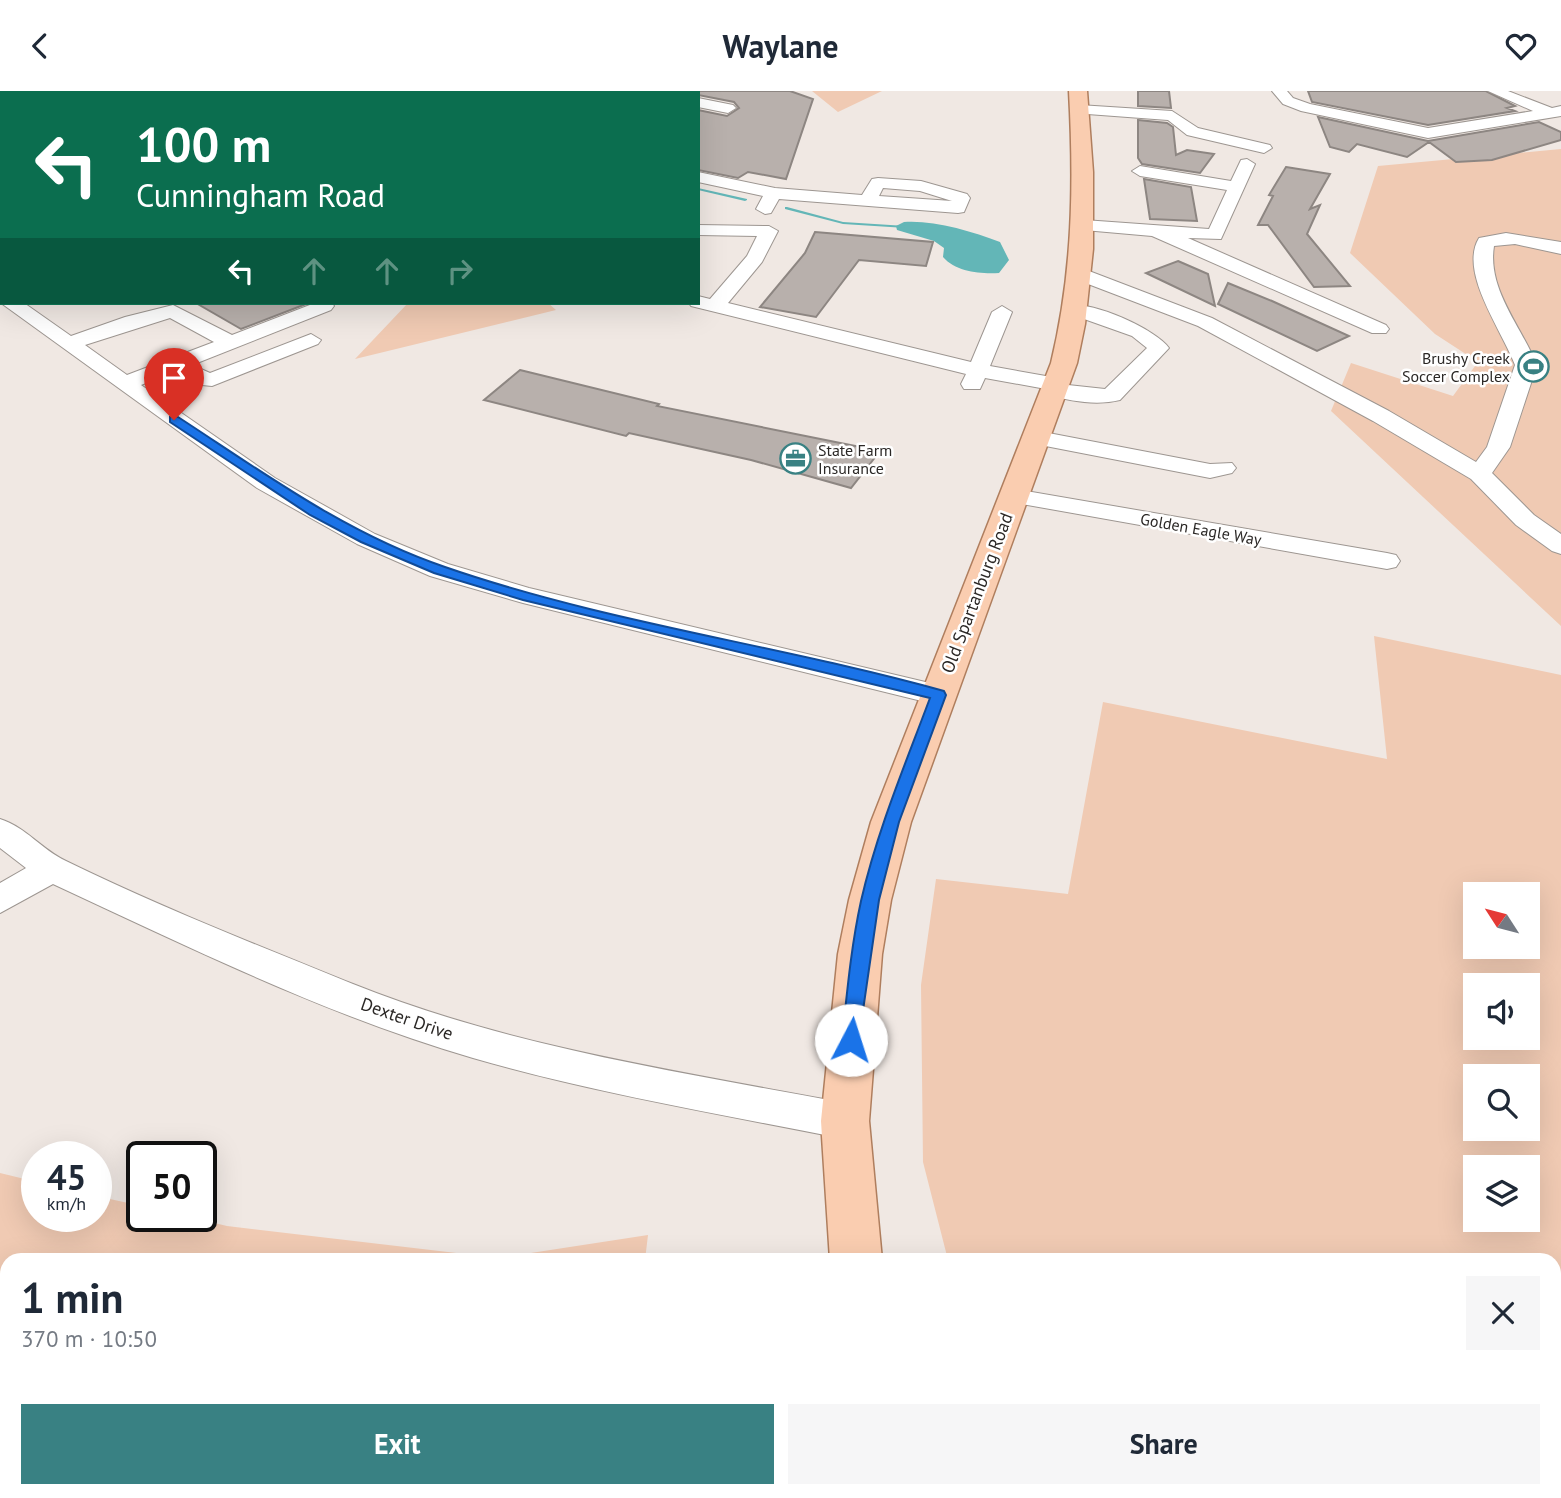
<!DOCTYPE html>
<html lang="en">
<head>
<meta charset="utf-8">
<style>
  body { margin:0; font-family:"PT Sans",sans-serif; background:#f6f6f7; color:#1f2937; height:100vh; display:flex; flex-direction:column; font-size:26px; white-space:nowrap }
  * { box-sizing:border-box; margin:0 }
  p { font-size:23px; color:#747a83 }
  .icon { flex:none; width:38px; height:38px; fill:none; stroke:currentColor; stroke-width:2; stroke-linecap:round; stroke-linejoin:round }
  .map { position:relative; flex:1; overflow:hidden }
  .side { position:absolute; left:0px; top:1162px; width:1561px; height:245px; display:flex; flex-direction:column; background:#fff; border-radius:21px 21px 0 0; box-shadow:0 7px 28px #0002 }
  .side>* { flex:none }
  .guide { position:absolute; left:0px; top:0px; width:700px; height:214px; box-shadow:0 7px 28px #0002; background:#0b6e4f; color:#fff; overflow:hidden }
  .needle { width:46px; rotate:306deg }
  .buttons { position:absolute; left:1463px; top:791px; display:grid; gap:14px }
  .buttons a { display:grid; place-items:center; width:77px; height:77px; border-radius:0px; background:#fff; box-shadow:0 7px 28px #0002; font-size:35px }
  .speed { position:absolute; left:21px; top:1050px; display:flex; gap:14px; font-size:35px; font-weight:700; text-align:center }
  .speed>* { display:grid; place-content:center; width:91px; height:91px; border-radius:50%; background:#fff; box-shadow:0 7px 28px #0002; line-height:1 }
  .speed small { font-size:18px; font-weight:400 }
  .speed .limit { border:4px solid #111; border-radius:10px; background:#fff; color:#111 }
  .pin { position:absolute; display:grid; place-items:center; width:60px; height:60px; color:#fff; margin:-72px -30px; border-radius:50% 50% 50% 0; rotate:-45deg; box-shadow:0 0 7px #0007 }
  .pin .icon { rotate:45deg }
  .me { position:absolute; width:77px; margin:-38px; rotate:5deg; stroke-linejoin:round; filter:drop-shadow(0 0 5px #0008) }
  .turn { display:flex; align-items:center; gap:24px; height:147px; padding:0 21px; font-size:32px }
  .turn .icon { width:91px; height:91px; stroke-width:2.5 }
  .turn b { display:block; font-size:49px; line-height:60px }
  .lanes { display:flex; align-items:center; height:66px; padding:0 21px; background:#0003; justify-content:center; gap:35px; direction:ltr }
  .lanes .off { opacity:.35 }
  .round { display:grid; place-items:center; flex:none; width:74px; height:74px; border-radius:0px; background:#f6f6f7 }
  .head { display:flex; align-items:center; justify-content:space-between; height:119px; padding:0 21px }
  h1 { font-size:42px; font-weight:700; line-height:52px }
  .primary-button { display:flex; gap:14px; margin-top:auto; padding:14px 21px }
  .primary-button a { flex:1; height:80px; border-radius:0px; background:#398183; color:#fff; font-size:28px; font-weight:700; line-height:80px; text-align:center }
  .primary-button a+a { background:#f6f6f7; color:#1f2937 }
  header { display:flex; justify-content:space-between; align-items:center; height:91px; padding:0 21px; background:#fff; font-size:32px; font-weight:700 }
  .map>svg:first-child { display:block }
</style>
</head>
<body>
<header><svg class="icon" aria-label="back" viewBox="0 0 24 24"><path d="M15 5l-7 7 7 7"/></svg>Waylane<svg class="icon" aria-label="heart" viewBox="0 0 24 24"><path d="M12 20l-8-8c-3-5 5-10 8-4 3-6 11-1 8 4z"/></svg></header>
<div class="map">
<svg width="1561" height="1407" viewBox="0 0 1561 1407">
  <rect width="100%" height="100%" fill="#f0e8e3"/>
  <path fill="#f0cab3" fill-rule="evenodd" d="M812 0H882L838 21Z
    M1561 58V535L1331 320 1351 272 1453 305 1478 271 1435 243 1350 162 1378 75Z
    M408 212H548L556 219 355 268Z
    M1374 545 1561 584V1407H754L763 1400H1554V1169H948L923 1071 921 894 936 788 1068 803 1103 611 1387 668ZM1475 803H1528V856H1475ZM1475 894H1528V947H1475ZM1475 985H1528V1038H1475ZM1475 1076H1528V1129H1475Z
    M0 1082 37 1091V1125H96V1105L142 1115V1125H185L227 1135 499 1167 648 1144 645 1169H7V1400H611L610 1407H0Z"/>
  <path fill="#63b6b7" d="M904 131C934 129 971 140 1000 151L1009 169 999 182C980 183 956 181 943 166L944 157 934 150 897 139 896 135Z"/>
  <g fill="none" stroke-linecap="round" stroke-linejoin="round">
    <path fill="#63b6b7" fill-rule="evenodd" d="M352 0H357L360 2H354Z
      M698 97 747 108V109L745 110 698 99Z
      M787 116 843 131 906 135 908 136 906 137 843 133 785 118V116Z
      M1561 1188V1200L1554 1202V1190Z
      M1187 1400H1203L1199 1407H1183Z"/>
  </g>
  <path fill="#b8b0ac" stroke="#8d8682" stroke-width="2" d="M698 0H790L813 8 786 88 748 81 738 87 698 79V19L727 25 739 17 734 11 698 4Z
    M1138 0H1169L1171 17 1138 15Z
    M1308 0H1486L1515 15 1507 17 1515 20 1428 34 1312 11Z
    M1318 26 1428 50 1539 31 1561 41V49L1492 69 1456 71 1429 51 1407 66 1357 53 1349 61 1330 56Z
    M1138 29 1167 32 1173 36 1176 64 1187 59 1214 63 1200 82 1142 73 1138 67Z
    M1286 76 1330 83 1310 118 1320 114 1307 143 1350 195 1314 196 1268 134H1258L1273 105 1269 104Z
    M1144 88 1191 96 1197 130 1150 128Z
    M815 141 933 151 926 175 859 169 816 226 760 216 805 162Z
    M1178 170 1208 183 1215 215 1146 182Z
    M1228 192 1272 210 1349 245 1317 260 1218 213Z
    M196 212H306V213L241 238Z
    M520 279 659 313 657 315 880 360 851 397 751 369 629 342 626 345 484 309Z"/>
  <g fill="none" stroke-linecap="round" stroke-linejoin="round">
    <defs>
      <path id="minor" d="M9 0H27L8 2Z
        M211 0H226L210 2Z
        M631 0H654L655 2H632Z
        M1272 0H1287L1293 7 1310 13 1428 37 1533 20 1488 0H1508L1552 17 1561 15V25L1428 47 1301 20 1283 13Z
        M698 7 733 14 736 17 728 22 698 16Z
        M1079 14 1172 20 1198 37 1270 54 1272 57 1264 62 1187 44 1168 29 1074 22V16Z
        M1247 68 1255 73 1221 148 1188 147 1386 234 1389 238 1386 242H1372L1152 145 1084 139 1075 134 1084 129 1209 138 1227 99 1140 85 1132 80 1140 75 1231 90 1241 69Z
        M0 76H2V86H0Z
        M698 81 775 97 862 104 872 88 878 87 921 90 967 103 970 107 964 121 958 122 779 108 771 122 765 123 756 118 763 105 698 91ZM883 97 920 100 952 110 879 105Z
        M698 134 769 135 778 140 762 171 728 212 971 271 992 221 1002 215 1012 221 990 275 1057 287 1065 289 1068 294 1105 298 1147 257 1132 245 1070 223 1067 219 1070 215C1091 209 1157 239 1169 257L1120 309C1096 315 1072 310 1048 304L1046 298 985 287 980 298H964L961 293 966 283 691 215 689 212H698V205L710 208 747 165 757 145 698 144Z
        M1506 142 1561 151V163L1515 153 1494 155C1487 198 1521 235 1537 274L1510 356 1492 382 1534 424 1561 443V463L1552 460 1516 434 1471 388 1373 330 1198 235 1075 188 1072 184 1082 178 1089 180 1212 227 1389 320 1476 371 1487 356 1515 274C1503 241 1458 181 1479 147Z
        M2 161V173L0 174V162Z
        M1 212H24L71 245 125 226 173 214 232 244 315 212H332L334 215 331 219 192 274 210 282 311 243 321 249 318 253 212 295 192 293 174 281 141 294 275 387 375 443 448 473 529 497 938 594 948 597 953 604 948 611 938 614 523 512 430 485 357 453 257 397ZM170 227 214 251 127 284 85 254Z
        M1038 340 1210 373 1232 372 1236 377 1232 382 1210 387 1030 352 1026 347 1030 342Z
        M1014 398 1387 462 1396 464 1400 470 1396 476 1387 478 1005 410 1002 405 1005 400Z
        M0 728C26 736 42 759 66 770 160 816 257 854 353 893 510 956 680 981 845 1012L859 1017 865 1030 859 1043 845 1048C720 1023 595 1002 473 967 328 925 189 856 53 793L0 822V792L26 777 0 757Z"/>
      <path id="major" d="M1069 0H1087L1093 81V158L1085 233 1077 272 911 731 891 809 882 863 869 1030 882 1169H830L821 1030 838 863 849 809 871 731 1051 272C1073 181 1074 93 1069 0Z
        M863 1400H921L923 1407H865Z"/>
    </defs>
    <use href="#minor" stroke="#9d9691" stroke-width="2"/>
    <use href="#major" stroke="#af7e5e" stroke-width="3"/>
    <use href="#minor" fill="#fff" fill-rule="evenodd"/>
    <use href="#major" fill="#facdb0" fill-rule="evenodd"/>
  </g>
  <path fill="#1a73e8" stroke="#114b97" stroke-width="2" d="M170 326H178C264 382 347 443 445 476 607 532 779 554 944 600L946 604 899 731 879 809 858 954H845L842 949C847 902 851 856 861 810 877 740 905 674 930 607L523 509 434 482 361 451 310 424 170 331Z"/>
  <defs>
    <symbol id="stadium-ring" viewBox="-11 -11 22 22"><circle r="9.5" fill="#fff" stroke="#398183" stroke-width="1.5"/><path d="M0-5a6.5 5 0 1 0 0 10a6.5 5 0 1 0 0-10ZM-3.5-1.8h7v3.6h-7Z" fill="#398183"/></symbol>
    <symbol id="office-ring" viewBox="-11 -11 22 22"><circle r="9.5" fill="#fff" stroke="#398183" stroke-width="1.5"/><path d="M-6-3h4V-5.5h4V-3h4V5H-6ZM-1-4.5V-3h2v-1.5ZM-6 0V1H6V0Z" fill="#398183"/></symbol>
  </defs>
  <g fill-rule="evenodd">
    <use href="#stadium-ring" x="1516" y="258" width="35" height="35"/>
    <use href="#office-ring" x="778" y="350" width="35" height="35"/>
  </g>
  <g text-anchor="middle" stroke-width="5" stroke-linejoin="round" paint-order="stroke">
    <g font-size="16" fill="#2b2826" stroke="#fff" text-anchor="end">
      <text x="1510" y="273">Brushy Creek<tspan x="1510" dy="18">Soccer Complex</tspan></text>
      <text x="818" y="365" text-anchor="start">State Farm<tspan x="818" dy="18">Insurance</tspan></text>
    </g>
    <g font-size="16" fill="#2b2826" stroke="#fff">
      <text transform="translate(1201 438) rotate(10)" y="6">Golden Eagle Way</text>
    </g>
    <g font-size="18" fill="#2b2826" stroke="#fff">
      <text transform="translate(977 502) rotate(-69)" y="6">Old Spartanburg Road</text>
      <text transform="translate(407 928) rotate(19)" y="6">Dexter Drive</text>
    </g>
  </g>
</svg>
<div class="buttons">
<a><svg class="needle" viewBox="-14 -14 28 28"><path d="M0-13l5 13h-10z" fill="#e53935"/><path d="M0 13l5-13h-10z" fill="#747a83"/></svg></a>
<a><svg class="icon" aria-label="sound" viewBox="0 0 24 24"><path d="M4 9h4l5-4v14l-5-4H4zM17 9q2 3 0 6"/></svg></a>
<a><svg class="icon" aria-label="search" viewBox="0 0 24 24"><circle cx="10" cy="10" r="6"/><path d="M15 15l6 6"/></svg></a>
<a><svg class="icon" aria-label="layers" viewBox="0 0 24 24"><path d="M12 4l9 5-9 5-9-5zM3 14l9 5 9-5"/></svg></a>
</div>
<div class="speed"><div>45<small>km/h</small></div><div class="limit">50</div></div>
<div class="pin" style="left:174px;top:329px;background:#d93025"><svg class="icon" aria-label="arrive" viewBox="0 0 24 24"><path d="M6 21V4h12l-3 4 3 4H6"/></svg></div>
<svg class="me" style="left:851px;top:949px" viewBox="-20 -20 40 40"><circle r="19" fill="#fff"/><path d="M0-13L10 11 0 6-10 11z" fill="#1a73e8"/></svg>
<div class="guide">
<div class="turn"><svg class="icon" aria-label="left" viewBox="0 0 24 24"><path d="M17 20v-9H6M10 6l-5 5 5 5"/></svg><div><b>100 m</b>Cunningham Road</div></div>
<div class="lanes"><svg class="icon" aria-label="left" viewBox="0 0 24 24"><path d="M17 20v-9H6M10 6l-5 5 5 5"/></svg><svg class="icon off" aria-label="ahead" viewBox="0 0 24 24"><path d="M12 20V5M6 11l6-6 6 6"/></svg><svg class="icon off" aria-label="ahead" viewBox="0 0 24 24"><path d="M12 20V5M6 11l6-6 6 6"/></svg><svg class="icon off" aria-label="right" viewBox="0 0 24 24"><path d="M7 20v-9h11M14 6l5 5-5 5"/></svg></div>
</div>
<section class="side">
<div class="head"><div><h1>1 min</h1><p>370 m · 10:50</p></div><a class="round"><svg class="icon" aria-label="close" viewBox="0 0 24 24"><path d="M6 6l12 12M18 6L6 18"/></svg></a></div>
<div class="primary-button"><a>Exit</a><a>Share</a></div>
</section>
</div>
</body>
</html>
